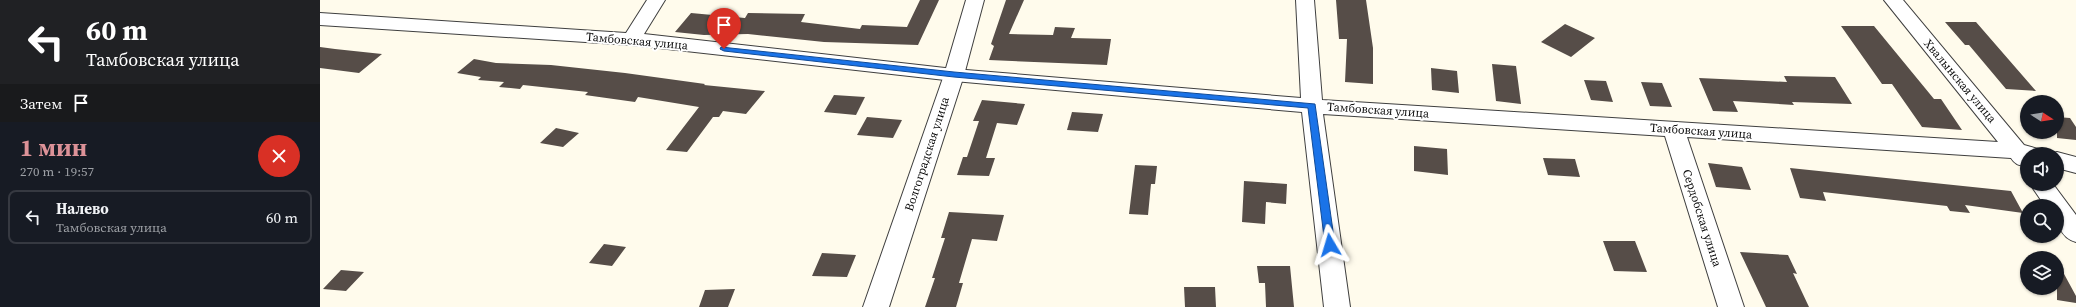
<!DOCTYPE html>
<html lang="ru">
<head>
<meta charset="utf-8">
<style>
  body { margin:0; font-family:"Source Serif 4",serif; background:#20242c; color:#f1f3f6; height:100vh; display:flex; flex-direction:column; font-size:15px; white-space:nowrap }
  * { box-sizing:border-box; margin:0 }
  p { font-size:13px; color:#9ea1a6 }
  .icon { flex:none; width:22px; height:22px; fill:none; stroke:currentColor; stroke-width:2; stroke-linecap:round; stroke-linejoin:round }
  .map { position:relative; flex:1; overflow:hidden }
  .drawer { display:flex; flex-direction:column; background:#171b24; width:320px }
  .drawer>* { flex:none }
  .guide { background:#202124; color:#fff; overflow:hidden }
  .needle { width:26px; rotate:102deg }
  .tools { position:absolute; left:1700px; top:95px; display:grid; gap:8px }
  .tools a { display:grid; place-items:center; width:44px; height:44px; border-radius:50%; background:#171b24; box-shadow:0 1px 3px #0004; font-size:20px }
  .pin { position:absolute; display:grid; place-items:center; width:34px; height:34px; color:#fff; margin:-41px -17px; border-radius:50% 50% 50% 0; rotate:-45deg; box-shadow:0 0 4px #0007 }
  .pin .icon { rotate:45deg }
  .me { position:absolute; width:44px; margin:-22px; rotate:353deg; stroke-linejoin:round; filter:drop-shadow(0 0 3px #0008) }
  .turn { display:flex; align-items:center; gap:14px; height:84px; padding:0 20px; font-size:18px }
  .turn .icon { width:52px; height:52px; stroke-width:2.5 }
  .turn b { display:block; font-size:28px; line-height:34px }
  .then { display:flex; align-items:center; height:38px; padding:0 20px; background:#0003; gap:8px; font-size:15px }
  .round { display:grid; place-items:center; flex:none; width:42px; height:42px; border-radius:21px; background:#20242c }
  .head { display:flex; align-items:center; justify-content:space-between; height:68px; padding:0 20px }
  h1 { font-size:24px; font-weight:700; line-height:30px; color:#dd9298 }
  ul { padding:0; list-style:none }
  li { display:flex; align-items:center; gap:12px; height:54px; margin:0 8px 6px; padding:0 12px; border:2px solid #363941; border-radius:8px }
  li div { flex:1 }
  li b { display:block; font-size:15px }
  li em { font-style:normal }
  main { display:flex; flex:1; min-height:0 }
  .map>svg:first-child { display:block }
</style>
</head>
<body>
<main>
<section class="drawer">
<div class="guide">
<div class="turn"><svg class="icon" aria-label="left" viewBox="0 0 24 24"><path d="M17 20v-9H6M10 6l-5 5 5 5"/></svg><div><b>60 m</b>Тамбовская улица</div></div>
<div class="then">Затем<svg class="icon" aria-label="arrive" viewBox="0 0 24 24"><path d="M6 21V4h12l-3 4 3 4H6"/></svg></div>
</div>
<div class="head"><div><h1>1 мин</h1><p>270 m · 19:57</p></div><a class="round" style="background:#d93025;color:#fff"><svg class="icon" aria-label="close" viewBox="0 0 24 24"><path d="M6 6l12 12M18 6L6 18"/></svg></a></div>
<ul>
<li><svg class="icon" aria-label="left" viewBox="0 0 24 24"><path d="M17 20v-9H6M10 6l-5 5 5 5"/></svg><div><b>Налево</b><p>Тамбовская улица</p></div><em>60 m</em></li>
</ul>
</section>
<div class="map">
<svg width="1756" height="307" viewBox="0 0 1756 307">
  <rect width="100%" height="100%" fill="#fffbec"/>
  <path fill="#564d48" d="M600 0H619L598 45 504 42 428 34 384 35 355 32 371 13 425 18 428 13 485 14 481 22 540 29 542 25 587 27Z
    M686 0H704L689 34 733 35 735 27 755 28 751 38 791 39 787 65 669 60 674 46 671 44Z
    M1016 0H1046L1053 48V84L1025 82 1027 39H1019Z
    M1625 22H1656L1716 91 1686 89 1649 45H1645Z
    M1245 24 1275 38 1251 57 1221 42Z
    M1521 26H1554L1614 99H1621L1642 130 1602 127 1572 84H1562Z
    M0 47 15 49 62 54 39 73 0 68Z
    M154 59 176 63 231 65 305 73 385 84 384 85 445 91 426 114 403 111 399 117H393L367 152 346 150 379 107 318 97 315 102 265 95 268 92 203 85 200 89 179 87 184 82 158 80 161 77 137 73Z
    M1172 64 1196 66 1201 104 1176 101Z
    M1111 68 1137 71 1139 93 1112 90Z
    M1464 76 1515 77 1532 104 1472 102 1474 105 1413 101 1418 112 1393 111 1379 78 1467 82Z
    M1264 80 1286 81 1293 102 1271 100Z
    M1321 82 1342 83 1352 107 1330 106Z
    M514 95 545 97 536 115 504 112Z
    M662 100 705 104 697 125 677 123 666 158H675L669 176 637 175 643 157H647L659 121H653Z
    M752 112 783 114 778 132 747 130Z
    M547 117 582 120 573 138 537 135Z
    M1737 117 1750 118 1756 127V140L1737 138Z
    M236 128 259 133 243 147 220 143Z
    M1094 146 1127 149 1128 175 1094 171Z
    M1223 158 1255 159 1260 177 1228 175Z
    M1388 163 1422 167 1431 190 1396 187Z
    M815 165 837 166 835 184H831L828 215 809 214Z
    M1470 168 1691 191 1703 213 1645 205 1650 213 1630 211 1627 206 1503 192 1506 201 1480 198Z
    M924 181 967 184 966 204 946 202 945 224 922 222Z
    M629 212 684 215 677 241 652 239 639 283H643L636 307H605L615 278H612L625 238H621Z
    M1283 241H1315L1327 272 1294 271Z
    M284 244 306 247 292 266 269 263Z
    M1420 252 1468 255 1477 274 1473 273 1489 307H1446Z
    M502 253 536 255 527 277 492 276Z
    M1737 261 1756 296V303L1737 300Z
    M937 266H970L974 307H946L945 283H939Z
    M21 270 44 272 26 291 3 289Z
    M864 287H895L896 307H865Z
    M415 289 408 307H379L385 290Z"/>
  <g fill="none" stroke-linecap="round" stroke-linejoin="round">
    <defs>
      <path id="minor" d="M327 0H345L324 34 634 69 981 98 976 0H994L1002 100 1678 142 1564 0H1583L1704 145 1718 149 1721 154H1707V165C1700 167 1695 164 1691 158L1367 137 1424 307H1398L1345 136 1003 114 1030 307H1004L982 112 634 81 312 45 0 25V13L306 33Z
        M1737 152 1756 157V173L1737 168V154H1731Z
        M1710 184H1733L1756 215V242C1739 237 1737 222 1737 206H1725Z"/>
      <path id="tertiary" d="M646 0H664L644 75 569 307H543L624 75Z"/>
    </defs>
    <use href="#minor" stroke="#3f3f3f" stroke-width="2"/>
    <use href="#tertiary" stroke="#3f3f3f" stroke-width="2"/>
    <use href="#minor" fill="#fff" fill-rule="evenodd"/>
    <use href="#tertiary" fill="#fff" fill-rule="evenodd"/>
  </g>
  <path fill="#1a73e8" stroke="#114b97" d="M401 47 634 72 995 104 1015 245 1010 249 1005 245 988 108 634 77 404 51 400 49Z"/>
  <g text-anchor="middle" stroke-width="4" stroke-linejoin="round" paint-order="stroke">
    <g font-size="12" fill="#0c0c0c" stroke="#fff">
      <text transform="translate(317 41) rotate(5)" y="4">Тамбовская улица</text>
      <text transform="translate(1640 81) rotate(50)" y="4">Хвалынская улица</text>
      <text transform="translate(1058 110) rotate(4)" y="4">Тамбовская улица</text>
      <text transform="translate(1381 131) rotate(4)" y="4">Тамбовская улица</text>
      <text transform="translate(607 154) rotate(-72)" y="4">Волгоградская улица</text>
      <text transform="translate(1382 218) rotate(72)" y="4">Сердобская улица</text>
    </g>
  </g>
</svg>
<div class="tools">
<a><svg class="needle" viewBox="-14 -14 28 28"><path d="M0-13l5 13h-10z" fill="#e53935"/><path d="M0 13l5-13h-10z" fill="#9ea1a6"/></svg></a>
<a><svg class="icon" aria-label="sound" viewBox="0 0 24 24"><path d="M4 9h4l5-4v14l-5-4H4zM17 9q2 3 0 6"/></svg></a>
<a><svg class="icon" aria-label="search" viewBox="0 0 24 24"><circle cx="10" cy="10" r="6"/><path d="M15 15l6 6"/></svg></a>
<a><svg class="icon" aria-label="layers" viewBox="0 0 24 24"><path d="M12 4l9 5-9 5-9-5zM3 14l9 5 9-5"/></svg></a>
</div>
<div class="pin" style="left:404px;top:49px;background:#d93025"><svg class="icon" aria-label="arrive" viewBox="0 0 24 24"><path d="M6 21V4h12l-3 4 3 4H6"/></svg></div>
<svg class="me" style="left:1010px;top:245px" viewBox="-20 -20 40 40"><path d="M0-17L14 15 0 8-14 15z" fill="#1a73e8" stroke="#fff" stroke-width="4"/></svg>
</div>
</main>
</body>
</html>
